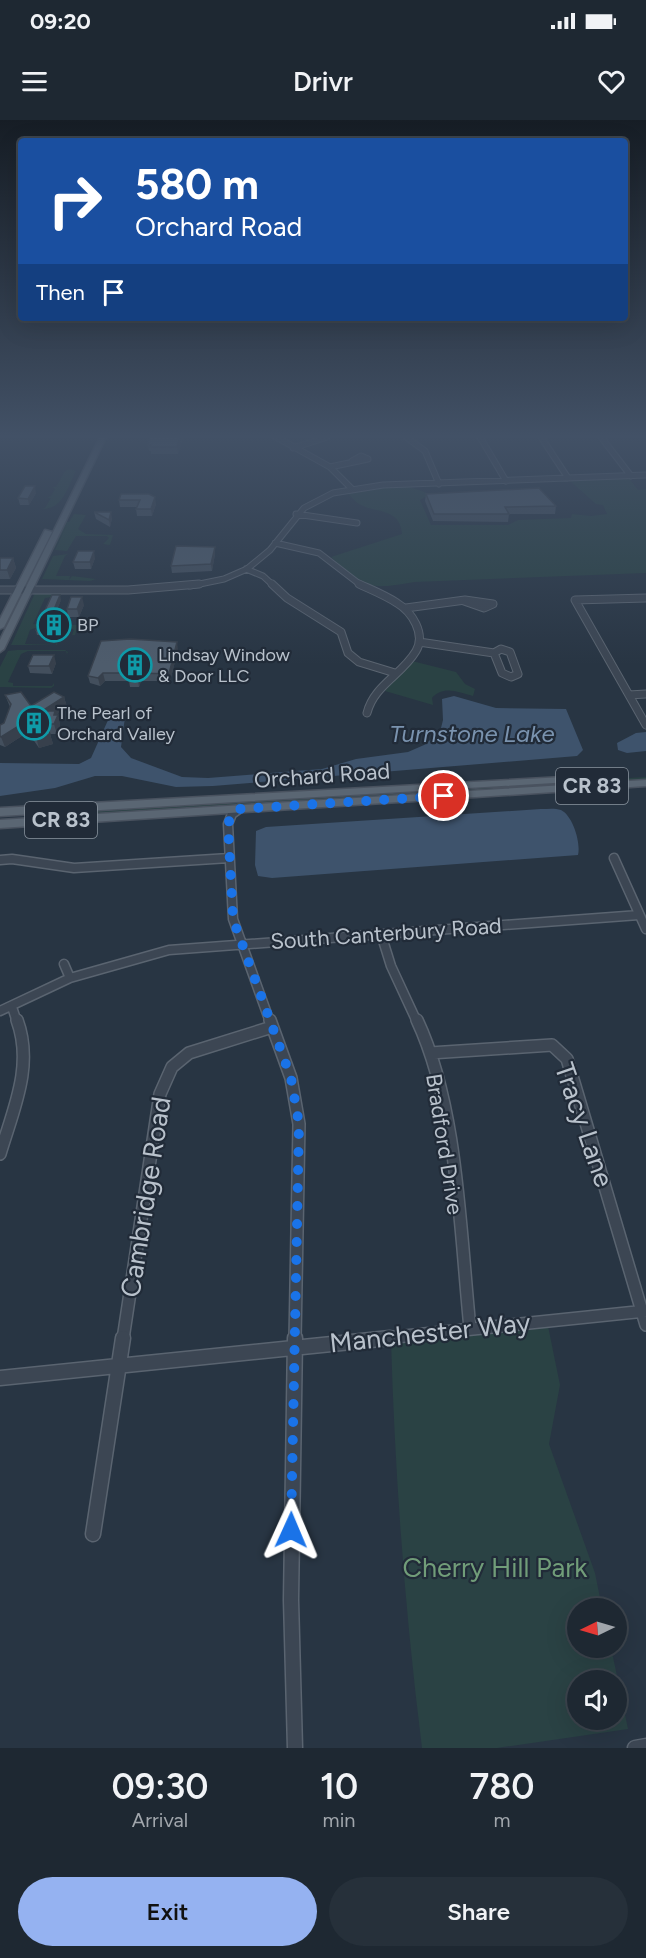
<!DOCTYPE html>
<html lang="en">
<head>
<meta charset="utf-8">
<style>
  body { margin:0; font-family:Figtree,sans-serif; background:#26303a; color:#f1f3f6; height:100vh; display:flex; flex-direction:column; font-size:22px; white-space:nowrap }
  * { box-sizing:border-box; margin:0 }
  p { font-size:20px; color:#a1a6ac }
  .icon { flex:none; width:33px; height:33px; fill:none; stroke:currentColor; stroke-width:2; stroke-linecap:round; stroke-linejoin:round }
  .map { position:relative; height:1628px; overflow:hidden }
  .panel { display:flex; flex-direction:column; background:#1e2832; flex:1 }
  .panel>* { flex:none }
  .banner { position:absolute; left:18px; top:18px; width:610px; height:183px; border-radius:6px; box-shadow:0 6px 24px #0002,0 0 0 2px #3c444d; background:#1a4fa0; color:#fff; overflow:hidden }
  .needle { width:39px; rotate:265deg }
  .controls { position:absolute; left:567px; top:1478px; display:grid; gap:12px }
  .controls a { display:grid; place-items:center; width:60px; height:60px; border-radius:50%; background:#1e2832; box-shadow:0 6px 24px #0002,0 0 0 2px #3c444d; font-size:30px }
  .pin { position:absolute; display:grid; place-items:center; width:51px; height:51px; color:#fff; margin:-26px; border:3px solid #fff; border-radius:50%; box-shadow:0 2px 6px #0007 }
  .me { position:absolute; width:66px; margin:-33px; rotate:1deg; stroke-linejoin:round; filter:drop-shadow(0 0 4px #0008) }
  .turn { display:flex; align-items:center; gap:21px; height:126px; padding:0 18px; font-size:27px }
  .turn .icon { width:78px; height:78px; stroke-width:2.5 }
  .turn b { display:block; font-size:42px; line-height:51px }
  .then { display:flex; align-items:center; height:57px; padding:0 18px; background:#0003; gap:12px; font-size:22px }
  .eta { display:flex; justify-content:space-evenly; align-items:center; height:102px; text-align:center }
  .eta b { font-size:36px; font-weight:600; line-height:42px }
  .action { display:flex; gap:12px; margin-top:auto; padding:12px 18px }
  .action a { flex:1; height:69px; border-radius:36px; background:#95b2f1; color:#111; font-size:24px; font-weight:600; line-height:69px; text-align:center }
  .action a+a { background:#26303a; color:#f1f3f6 }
  .status { display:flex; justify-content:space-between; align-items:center; height:42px; padding:0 30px; background:#1e2832; direction:ltr }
  .status svg { height:16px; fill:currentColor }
  header { display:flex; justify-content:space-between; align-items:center; height:78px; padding:0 18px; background:#1e2832; font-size:27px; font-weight:600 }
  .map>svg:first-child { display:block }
</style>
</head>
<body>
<div class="status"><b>09:20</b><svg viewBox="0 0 49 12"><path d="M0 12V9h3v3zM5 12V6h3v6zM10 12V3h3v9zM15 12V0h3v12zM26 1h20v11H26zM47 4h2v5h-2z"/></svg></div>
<header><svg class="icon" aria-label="menu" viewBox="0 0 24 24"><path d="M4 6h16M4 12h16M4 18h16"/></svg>Drivr<svg class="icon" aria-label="heart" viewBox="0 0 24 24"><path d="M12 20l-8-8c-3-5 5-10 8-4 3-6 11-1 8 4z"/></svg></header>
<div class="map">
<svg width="646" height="1628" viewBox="0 0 646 1628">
  <rect width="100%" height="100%" fill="#283543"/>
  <path fill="#2a4244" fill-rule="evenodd" d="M70 349 76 351C67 368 63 390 41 389L45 388 51 378H47L51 376 55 369 52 367H56L65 351Z
    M628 357 638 370 646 369V453L414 462C369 470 365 469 331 437L402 414C400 387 376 394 359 384 354 381 350 375 346 371L407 366 430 374 420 380 431 405H508L518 400 571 398 572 394 591 396 607 394 603 385 596 384 570 361Z
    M74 394 86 395 78 409 86 414 113 415 110 425 103 424 109 418 107 416H76L67 431 55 430 68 402 54 430 53 427 65 401 69 402Z
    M68 434 65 436 56 456H70L69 460 72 456 96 459 90 461 42 459 53 436Z
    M63 472 60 476 45 478 33 504 78 505 75 515H72L74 510 71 508H35L30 510 25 524 56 525 57 522V525H11L35 473Z
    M17 530H65L68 532 67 534 66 531H28L21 534 8 562 13 563V566H52L54 563V566L51 568 0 567V547L8 531Z
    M412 541 456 552 465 564 475 569 473 576C458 572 443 565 432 578L433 585 385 571Z
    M646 657V660L12 700 85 690Z
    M548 1206 560 1265 549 1324 595 1453 602 1488H578V1527H611L628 1609 497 1628H422C405 1492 395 1357 391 1221ZM578 1560H616V1599H578Z"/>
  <path fill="#3e536c" d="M454 576 496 588 566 589 583 630 577 636 213 666 176 667 122 656H95L55 668 0 676V643L79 644 91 638 113 589 126 590 121 627 131 638 182 657 208 658 322 649 356 639 408 632 424 625 440 612 443 600 442 579Z
    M646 612V631L627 633 618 630 617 623 636 613Z
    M541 689C548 689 555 688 561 690 573 696 581 723 578 735L272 758 258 756 255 745 256 711 266 707Z"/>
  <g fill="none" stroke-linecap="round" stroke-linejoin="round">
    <defs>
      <path id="minor-far4" d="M276 317 330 347 352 369
        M406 317 425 331 439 364
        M480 317 506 361
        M541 317 568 358
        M601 317 631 356
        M293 328 327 317
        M330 347 368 339 361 336 352 341
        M296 394 357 403
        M275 423 319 433 362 466
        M246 449 263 456 274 466
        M190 466 224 459 247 449 270 430 304 388 333 373 383 365 646 355"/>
      <path id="minor-far3" d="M272 464 287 478 341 512 348 533 359 542 395 553
        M359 464C372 470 385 475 397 483 412 492 426 514 416 531 402 555 374 565 367 593
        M0 470H128L199 464
        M646 478 575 480 646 605
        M406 488 465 480 493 484 484 488 464 481
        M419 522 494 533
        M501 529 510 532 518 554 511 557 502 553 494 533Z
        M629 575 646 574"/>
      <path id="minor-far2" d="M239 689 232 694 228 704 233 799 270 902
        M614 738 646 809
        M0 740 12 739 74 748 229 738
        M381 814 391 846 417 902
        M64 844 70 858
        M12 887 17 902
        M0 891 70 858 169 830 639 795"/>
      <path id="minor-far1" d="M270 900 291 958 299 1004 295 1219
        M417 900C458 987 460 1112 470 1208
        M430 933 552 925 567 939 646 1205
        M0 1034C13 990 34 946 17 900
        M123 1219 160 974 172 947 189 933 272 907
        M376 1219 646 1191"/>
      <path id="minor" d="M0 1258 390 1218
        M93 1414 123 1218
        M295 1628 291 1480 295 1218
        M635 1628 646 1626"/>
      <path id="major" d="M100 317H106L4 529 0 532V520Z
        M45 410 52 412 4 507 0 509V499Z
        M600 655 604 656V660L0 696V688Z
        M646 660V666L0 708V700Z"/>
    </defs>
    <use href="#minor-far4" stroke="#5a6470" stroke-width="7"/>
    <use href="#minor-far3" stroke="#5a6470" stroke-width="9"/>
    <use href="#minor-far2" stroke="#5a6470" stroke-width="11"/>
    <use href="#minor-far1" stroke="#5a6470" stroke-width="14"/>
    <use href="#minor" stroke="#5a6470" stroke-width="17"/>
    <use href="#major" stroke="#49525f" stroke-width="3"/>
    <use href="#minor-far4" stroke="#3c4653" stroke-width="5"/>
    <use href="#minor-far3" stroke="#3c4653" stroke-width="7"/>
    <use href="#minor-far2" stroke="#3c4653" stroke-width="8"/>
    <use href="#minor-far1" stroke="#3c4653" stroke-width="11"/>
    <use href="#minor" stroke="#3c4653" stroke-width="14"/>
    <use href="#major" fill="#5a6673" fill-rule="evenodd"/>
  </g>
  <path fill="#434f5d" d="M183 317 178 334H151V331H149L148 325Z
    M36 373 29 385H20L18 378Z
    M121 374 156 384 152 396H137L136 389 137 387H120L119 380Z
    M426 374 556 386 555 394H509L508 402 433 401 425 381Z
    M94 392 112 398 110 407 96 399Z
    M215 427V434L212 451 172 453 171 446Z
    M0 438H13L16 448 10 459H0Z
    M95 438 91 449H75L73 442Z
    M61 480 53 499H58L59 504 54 515H37L36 510Z
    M84 485 79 497H68L67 489Z
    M178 530 170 561H141L139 567H130L129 561H105L100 566 90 563 88 556Z
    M56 543 52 554 30 553 28 546Z
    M5 575 31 586 64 577 67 587 56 595H58L60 605 57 614H50L53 624 39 628 28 612 5 627 0 625V605L4 603 10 587Z"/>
  <path fill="#37404c" d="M180 317H183L178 334 177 327Z
    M35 366 36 373 29 385 28 379Z
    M155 377 156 384 152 396 151 389Z
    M111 392 112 398 110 407 109 400Z
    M215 427V434L212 451 211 444Z
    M94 431 95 438 91 449 90 442Z
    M13 438 16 448 10 459 7 450Z
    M60 475 61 480 51 504 50 499Z
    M82 477 84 485 79 497 77 489Z
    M58 499 59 504 54 515 53 511Z
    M177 522 178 530 170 561 169 554Z
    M54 535 56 543 52 554 49 546Z
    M103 553 105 561 100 566 98 558Z
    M140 553 141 561 139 567 138 560Z
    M64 577 67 587 56 595H58L60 605 57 614 54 604 42 591Z
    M25 602 28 612 5 627 1 617Z
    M50 614 53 624 39 628 36 617Z"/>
  <path fill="#4e5c6c" stroke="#37404c" stroke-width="1.5" d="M150 317H180L177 327H150L151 325H148Z
    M25 366H35L28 379 18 378Z
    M539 368 556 386 505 387 509 394H434L426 374Z
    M121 374H149L155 377 151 389H136L140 380H119Z
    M94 392H111L109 400Z
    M176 426 215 427 211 444 171 446Z
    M78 431H94L90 442H73Z
    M0 438H13L7 450H0Z
    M52 475H60L50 499H58L53 511 36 510Z
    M71 477H82L77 489H67Z
    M130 519 177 522 169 554 140 553 138 560 129 559 130 553H103L98 558 88 556 101 521Z
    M33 535H54L49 546H28Z
    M21 572 31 586 54 572 64 577 42 591H55L54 595H58L54 604H46L50 614 36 617 25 602 1 617 0 616V605L4 603 11 584 5 575Z"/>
  <linearGradient id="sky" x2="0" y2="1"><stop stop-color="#161d25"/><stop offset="0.58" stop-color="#425166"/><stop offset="1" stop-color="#425166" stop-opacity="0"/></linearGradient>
  <rect width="646" height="545" fill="url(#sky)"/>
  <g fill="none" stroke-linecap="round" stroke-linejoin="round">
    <path stroke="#1a73e8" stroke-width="10" stroke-dasharray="0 18" d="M291 1410 299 1004 291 958 233 799 228 704 232 694 239 689 444 676"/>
  </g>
  <defs>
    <symbol id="building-ring" viewBox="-11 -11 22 22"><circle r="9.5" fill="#212b38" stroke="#0f9aa8" stroke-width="1.5"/><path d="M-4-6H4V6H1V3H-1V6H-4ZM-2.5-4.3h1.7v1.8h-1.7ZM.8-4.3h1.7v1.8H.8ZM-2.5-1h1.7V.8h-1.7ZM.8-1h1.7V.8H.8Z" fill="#0f9aa8"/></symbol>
  </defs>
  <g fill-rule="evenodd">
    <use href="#building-ring" x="35" y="486" width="38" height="38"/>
    <use href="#building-ring" x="116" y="526" width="38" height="38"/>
    <use href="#building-ring" x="15" y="584" width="38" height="38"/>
  </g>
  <g text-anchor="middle" stroke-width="4.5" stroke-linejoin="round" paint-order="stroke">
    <g font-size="18" fill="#b9c2cc" stroke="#212b38" text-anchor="start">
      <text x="77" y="511">BP</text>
      <text x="158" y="541">Lindsay Window<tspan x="158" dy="21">&amp; Door LLC</tspan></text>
      <text x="57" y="599">The Pearl of<tspan x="57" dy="21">Orchard Valley</tspan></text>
    </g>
    <g fill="#212b38" stroke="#8b95a0" stroke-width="1.5">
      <rect x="556" y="648" width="72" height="36" rx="4.5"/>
      <rect x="25" y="682" width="72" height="36" rx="4.5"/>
    </g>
    <g font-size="21" font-weight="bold" fill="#b9c2cc">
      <text x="592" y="673">CR 83</text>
      <text x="61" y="707">CR 83</text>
    </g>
    <g font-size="22" fill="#b9c2cc" stroke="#212b38">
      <text transform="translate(322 655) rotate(-4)" y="8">Orchard Road</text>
      <text transform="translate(386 813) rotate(-4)" y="8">South Canterbury Road</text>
      <text transform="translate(445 1024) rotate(81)" y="8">Bradford Drive</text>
    </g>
    <g font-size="24" font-style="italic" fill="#7a93af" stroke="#212b38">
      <text x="472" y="622">Turnstone Lake</text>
    </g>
    <g font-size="27" fill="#b9c2cc" stroke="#212b38">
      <text transform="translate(584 1005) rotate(71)" y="9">Tracy Lane</text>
      <text transform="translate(146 1077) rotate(-81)" y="9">Cambridge Road</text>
      <text transform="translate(430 1213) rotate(-6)" y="9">Manchester Way</text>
    </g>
    <g font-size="27" fill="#719d79" stroke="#212b38">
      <text x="495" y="1457">Cherry Hill Park</text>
    </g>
  </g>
</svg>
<div class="controls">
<a><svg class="needle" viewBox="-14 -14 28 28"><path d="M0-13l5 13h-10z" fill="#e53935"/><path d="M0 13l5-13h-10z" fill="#a1a6ac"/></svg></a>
<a><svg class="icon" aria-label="sound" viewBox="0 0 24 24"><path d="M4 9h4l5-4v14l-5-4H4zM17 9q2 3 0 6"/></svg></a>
</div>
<div class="pin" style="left:444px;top:676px;background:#d93025"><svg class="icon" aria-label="arrive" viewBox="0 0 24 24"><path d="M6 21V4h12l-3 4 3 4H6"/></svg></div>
<svg class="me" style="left:291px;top:1410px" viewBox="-20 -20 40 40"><path d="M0-17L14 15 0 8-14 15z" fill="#1a73e8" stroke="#fff" stroke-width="4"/></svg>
<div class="banner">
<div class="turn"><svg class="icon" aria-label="right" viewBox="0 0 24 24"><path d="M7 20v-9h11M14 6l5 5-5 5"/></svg><div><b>580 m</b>Orchard Road</div></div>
<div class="then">Then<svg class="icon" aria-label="arrive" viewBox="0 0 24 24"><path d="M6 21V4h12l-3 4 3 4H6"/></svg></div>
</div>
</div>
<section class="panel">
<div class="eta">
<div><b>09:30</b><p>Arrival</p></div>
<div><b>10</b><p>min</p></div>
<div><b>780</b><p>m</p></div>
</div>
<div class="action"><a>Exit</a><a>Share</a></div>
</section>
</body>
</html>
